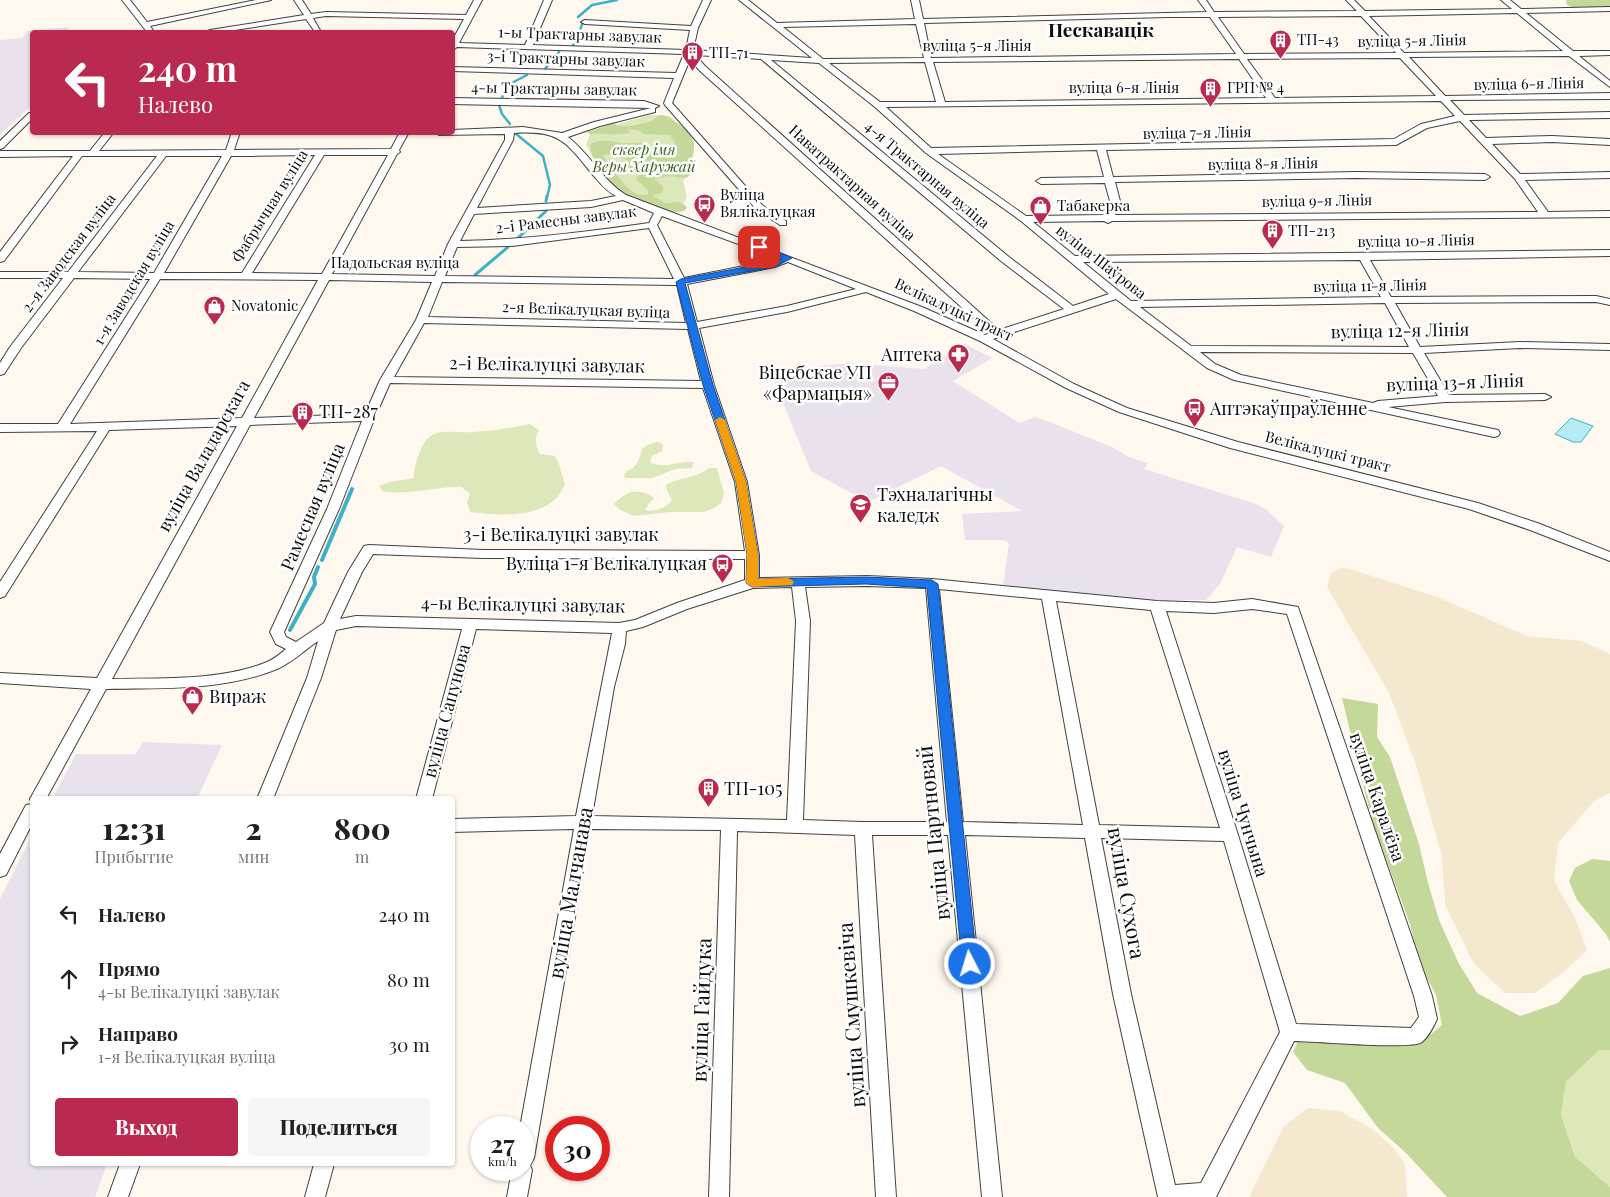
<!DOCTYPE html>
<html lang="ru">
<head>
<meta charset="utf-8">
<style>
  body { margin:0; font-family:"Playfair Display",serif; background:#f6f6f6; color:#222; height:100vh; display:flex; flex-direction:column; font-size:19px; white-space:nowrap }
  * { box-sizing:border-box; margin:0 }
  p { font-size:16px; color:#767676 }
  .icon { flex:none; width:28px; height:28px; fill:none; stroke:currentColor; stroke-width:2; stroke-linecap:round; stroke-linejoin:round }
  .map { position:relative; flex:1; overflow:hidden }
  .side { position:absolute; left:30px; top:796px; width:425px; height:370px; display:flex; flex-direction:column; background:#fff; border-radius:5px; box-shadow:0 1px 4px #0004 }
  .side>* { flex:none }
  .hud { position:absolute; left:30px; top:30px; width:425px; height:105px; border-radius:5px; box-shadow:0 1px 4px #0004; background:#ba2950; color:#fff; overflow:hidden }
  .speed { position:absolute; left:470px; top:1116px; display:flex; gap:10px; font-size:25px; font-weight:700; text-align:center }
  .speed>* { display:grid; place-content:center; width:65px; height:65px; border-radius:50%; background:#fff; box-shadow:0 1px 4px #0004; line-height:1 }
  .speed small { font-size:12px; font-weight:400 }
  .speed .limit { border:8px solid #d22; background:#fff; color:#111 }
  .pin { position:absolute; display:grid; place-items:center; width:42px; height:42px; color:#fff; margin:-21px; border-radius:10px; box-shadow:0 2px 8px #0006 }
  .me { position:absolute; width:55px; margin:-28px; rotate:355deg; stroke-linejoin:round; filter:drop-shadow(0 0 4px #0008) }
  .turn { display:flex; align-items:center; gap:18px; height:105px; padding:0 25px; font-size:22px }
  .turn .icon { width:65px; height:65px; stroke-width:2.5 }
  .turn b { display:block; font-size:35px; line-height:42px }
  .eta { display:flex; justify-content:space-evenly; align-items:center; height:85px; text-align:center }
  .eta b { font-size:30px; font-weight:800; line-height:35px }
  .cta { display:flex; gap:10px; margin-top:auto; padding:10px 25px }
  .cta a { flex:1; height:58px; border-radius:5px; background:#ba2950; color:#fff; font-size:20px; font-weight:800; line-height:58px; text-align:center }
  .cta a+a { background:#f6f6f6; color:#222 }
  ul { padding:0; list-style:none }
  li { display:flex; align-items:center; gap:15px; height:65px; padding:0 25px }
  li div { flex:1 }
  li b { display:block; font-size:19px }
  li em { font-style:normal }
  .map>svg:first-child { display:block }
</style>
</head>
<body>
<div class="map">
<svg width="1610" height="1197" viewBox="0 0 1610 1197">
  <rect width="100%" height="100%" fill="#fff8ef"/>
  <path fill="#e9e2ec" d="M70 27 64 32H32V105L0 135V40L22 38 27 31Z
    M965 344 992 358 953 381 1019 423 1035 417 1055 424 1112 447 1129 457 1148 463 1144 469 1256 504 1267 510 1284 526 1271 557 1237 547 1220 584 1206 600H1114L1003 586 1009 544 1005 540H965L962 514 1022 511 941 466 868 502 811 471 774 381 820 366 850 363 924 369Z
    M143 742 222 745 197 799H52L76 754H136Z
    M32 835V1164H107L95 1197H0V899Z"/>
  <path fill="#f4e9cf" d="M1344 567 1437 597 1527 636 1582 641 1610 654V793L1593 802 1558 843 1554 880 1576 920 1587 950 1566 970 1535 993H1505L1474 964 1445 905 1442 856 1416 765 1389 693 1327 587 1331 573Z
    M1308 1108 1340 1111 1372 1129 1393 1147 1405 1164 1407 1197H1249L1284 1126Z"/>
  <path fill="#dce8b9" d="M649 115 670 116 692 142 687 175 683 181 687 197 679 213C661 208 635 203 620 192 604 179 595 161 586 144L591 132Z
    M530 424 539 430C534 438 535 446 540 454L555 456 559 464 565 485C562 489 560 495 556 498 536 519 496 515 470 512L467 502 470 494 462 487C436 486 408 496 382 491L379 486 390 482 414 478C414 466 421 439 434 434 446 430 460 433 473 432 492 431 511 428 530 424Z
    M658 442 663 445 662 451 652 456 650 462C662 470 680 460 694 462L692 468 675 469 653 478H625L624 475C627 470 631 470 634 467 646 454 633 447 658 442Z
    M709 468H717L724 493 721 503 712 509 704 512H670L634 516 620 510 614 504C627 491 638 487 654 498L645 509 648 511C657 510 668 508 672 499L667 491 666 485C681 476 693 480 709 468Z
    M1599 1050H1610V1187L1575 1157 1561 1115 1566 1082Z"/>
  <path fill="#c3d899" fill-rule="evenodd" d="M1566 0H1610V7L1575 8 1567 5Z
    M661 115C670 116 693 132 694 143 695 151 690 165 690 175L686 178 668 176 654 179 663 186V192L654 195V197C658 198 663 202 666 203 676 204 677 198 687 207L684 211C653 219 592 178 590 145 599 137 613 143 624 143 633 144 641 140 650 146 657 151 660 157 670 158L673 156 676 145 670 135 643 134 641 131 627 129 630 132C623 136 600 133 590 134L587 132 614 123 617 126C625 127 643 125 651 121 655 119 656 116 661 115ZM607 154 630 161 623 168 625 169 646 170V173L637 176 636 179 648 190V194C630 202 613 167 603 156Z
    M1342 698 1378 704 1377 737 1390 757 1419 844 1428 883 1439 920 1458 962 1477 993 1520 1016 1558 1003 1583 976 1610 968V1050H1599L1566 1082 1561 1115 1575 1157 1610 1187V1197H1447L1405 1152 1378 1128 1345 1083 1307 1070 1293 1052 1299 1039H1425L1442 1025 1436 995 1419 963 1410 924 1372 821Z
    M1592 859 1610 861V942L1606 934 1577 900 1569 881 1575 868Z"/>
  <path fill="#b5ebf5" stroke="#3db1ca" d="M1571 418 1593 426 1581 442H1573L1555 434Z"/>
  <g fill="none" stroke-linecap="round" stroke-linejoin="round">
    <path stroke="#3db1ca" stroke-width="2.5" d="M578 17 592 5 617 0
      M573 45 581 39 580 31 582 24
      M545 69 559 52
      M502 98 506 86 527 75
      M499 105 502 114 510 124
      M515 133 543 156 550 185 547 197"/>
    <path stroke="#3db1ca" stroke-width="3" d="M546 201 547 196
      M518 238 546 211
      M475 275 508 247"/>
    <path stroke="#3db1ca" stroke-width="4" d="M322 560 352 489
      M290 630 315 584 314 577 318 567"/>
    <defs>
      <path id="minor" d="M122 0H130L147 22 256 0H271L150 26 154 32H147Z
        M294 0H302L311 14 326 12 466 15 474 0H482L459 43 525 45 544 0H552L533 45 686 50 690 30 585 24 581 22 585 20 691 26 703 0H711L698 28 693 50 812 58 739 0H748L777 23 915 19 911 0H919L923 19 1207 12 1198 0H1206L1214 12 1357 11 1346 0H1354L1365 11 1512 9 1501 0H1510L1521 9 1610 7V11L1526 13 1573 51H1610V55L1579 56 1610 81V87L1569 56 1409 57 1445 96 1610 93V99L1450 100 1464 115 1610 112V118L1469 120 1486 138 1552 136 1610 139V145L1552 142 1492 144 1520 174 1610 172V178L1525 180 1548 212 1610 211V217L1112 221 1108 223 1104 221 1033 222 1075 256 1610 250V256L1370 260 1391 297 1596 296 1610 299V305L1596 302 1395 303 1420 347 1520 342 1610 344V350L1520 348 1424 353 1449 395 1545 394 1551 397 1545 400 1445 402 1388 407 1498 430 1500 433 1498 436 1494 437 1234 380 1207 368 1116 299 993 339 1074 384 1127 408 1238 442 1478 503 1540 524 1610 552V561L1530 530 1469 509 1230 448 1119 412 1066 388 980 341 914 311 866 292 787 312 699 328 714 385 747 482 759 555V578L867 576 932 579 1157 601 1214 603 1252 599 1298 607 1432 996 1437 1019C1434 1026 1428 1037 1422 1042 1413 1050 1313 1041 1294 1041L1216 1197H1158L1113 994 1085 838 965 835 1002 1197H982L948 835H872L896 1197H876L855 835 737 831 729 1197H709L721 830 590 829 534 1158 530 1165 532 1170 527 1197H507L512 1170H524V1128H520L574 829 452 832V819L576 816 612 633 476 629 432 799H416L462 629 356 626 336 630 321 678 273 799H257L307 678 318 641C305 650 291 663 277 669 224 691 162 688 106 689L46 799H32V803L30 799 91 689 0 683V673L97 678 237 426 109 430 5 596 0 598V582L97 431 0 432V424H58L150 279 74 278 21 348 4 374 0 375V363L10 347 63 278H0V272H68L157 156H82L4 261 0 262V252L73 156 0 157V151H90L105 132H114L99 151 226 150 232 132H240L234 150 391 149 400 132H409L399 150 400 152 397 154 332 274 435 276 448 244 505 140V134L439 135 435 132H452V130L523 127 562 133 594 122 651 108 452 104V98L644 101 659 106 655 108V112L600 126 568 137C590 154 602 180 626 195L922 307 985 335 990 333 699 70 690 59 672 103 762 205 786 221V225H780L756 209 665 105 664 103 674 78 452 71V67L676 73 684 54 457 47 452 51V41L464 19 326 16 313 18 321 32H315L306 19 222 32H206L210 30 304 15ZM1517 13 1563 51 1404 53 1369 16ZM1361 16 1396 53 1244 54 1218 17ZM1168 17H1210L1236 54 931 58 924 23ZM916 24 924 58 823 59 783 27ZM695 55 761 59 1001 261 1064 309 999 330 705 66ZM1400 58 1436 96 1275 98 1247 59ZM1239 59 1266 98 945 102 933 62ZM771 60 819 63 875 107 926 153 1021 221 1109 294 1073 306 1009 257ZM925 62 936 102H880L829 63ZM1441 101 1455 116 1421 124 1394 139 931 148 886 107ZM1460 121 1515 179 1538 212 1115 215 1120 201 1115 182 1356 178 1485 180 1490 177 1485 174 1356 172 1113 177 1106 150 1396 145 1427 128ZM514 133C560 130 566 142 593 175 600 183 606 191 616 196L591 201 477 208 513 140ZM1097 150 1104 177 1041 178 1036 181 1041 184 1105 183 1110 201 1105 215 1026 216 938 154ZM315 155 242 273H164L231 156ZM324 155H388L322 274 252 273ZM166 156H222L154 273 78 272ZM623 200 654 213 649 223C586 232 523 240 460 241L474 214 591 207ZM662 216 779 259 684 278 657 225ZM649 228 674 279 445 276 457 247 512 246ZM1360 260 1381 297 1131 301 1083 262ZM788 262 856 289 787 306 697 322 687 284 775 267ZM160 279 318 280 242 418 70 424ZM329 280 432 282 416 320 380 380 365 414 254 418ZM442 282 677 285 686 323 428 317ZM1385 303 1409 347 1191 346 1140 307ZM424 323 688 329 701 381 394 377ZM1200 352 1413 353 1438 396 1378 401 1373 403 1241 375 1215 364ZM390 383 703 388 735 482 745 551 483 550 369 545 364 546 348 572 324 623 296 642 286 637 284 632 339 509 375 417ZM362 421 327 509 270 632 276 644 286 649C280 654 274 659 267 662 222 681 160 678 112 679L250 425ZM373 554 483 558 745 559V580L677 603 635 620 619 623 356 616 340 619 362 572ZM867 586 926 588 947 822H863L803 820 810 621 805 587ZM792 587 796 621 787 820 592 816 614 687 625 644 626 631 643 627 687 609 753 588ZM939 589 1042 599 1083 825 963 822ZM1056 601 1151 610 1220 828 1099 825ZM1252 609 1287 614 1414 996 1419 1017 1411 1028 1296 1024 1238 835 1166 611 1214 613ZM1101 838 1224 841 1280 1032 1201 1183 1175 1185 1131 994Z
        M29 113H32V119L3 148 0 149V141Z
        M32 804V824L6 875 0 877V854L26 805Z
        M120 1164H140L128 1197H108Z
        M314 1164H334L325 1197H305Z"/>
    </defs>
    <use href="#minor" stroke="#414141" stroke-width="2"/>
    <use href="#minor" fill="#fff" fill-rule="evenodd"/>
  </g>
  <path fill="#1a73e8" stroke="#114b97" d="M756 245H762L792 258 775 267 685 283 713 385 746 482 758 554V579L866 577 932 580 938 584 977 964 975 969 970 971 965 969 962 964 927 588 866 584 752 587 746 583 747 554 736 482 703 385 676 282 681 279 772 262 781 259 756 249Z"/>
  <path fill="#f59e0b" d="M720 417 725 420 746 482 758 554V579L788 578 792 580 794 582 792 585 752 587 746 583 747 554 736 482 715 420Z"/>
  <defs>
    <symbol id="building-pin" viewBox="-11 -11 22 30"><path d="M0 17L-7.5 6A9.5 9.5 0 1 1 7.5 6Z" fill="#ba2950" stroke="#fff"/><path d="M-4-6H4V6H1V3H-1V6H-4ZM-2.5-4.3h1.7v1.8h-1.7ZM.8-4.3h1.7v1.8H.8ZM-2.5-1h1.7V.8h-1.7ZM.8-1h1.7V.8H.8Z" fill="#fff"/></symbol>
    <symbol id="bus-pin" viewBox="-11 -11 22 30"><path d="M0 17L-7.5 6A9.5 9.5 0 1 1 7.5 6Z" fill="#ba2950" stroke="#fff"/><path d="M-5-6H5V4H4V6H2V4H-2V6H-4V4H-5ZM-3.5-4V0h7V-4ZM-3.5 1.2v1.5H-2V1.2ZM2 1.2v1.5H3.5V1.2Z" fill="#fff"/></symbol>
    <symbol id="shop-pin" viewBox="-11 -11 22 30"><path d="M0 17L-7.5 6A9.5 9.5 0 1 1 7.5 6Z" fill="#ba2950" stroke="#fff"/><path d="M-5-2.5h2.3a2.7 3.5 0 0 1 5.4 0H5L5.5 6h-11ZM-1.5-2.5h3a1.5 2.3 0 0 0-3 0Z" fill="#fff"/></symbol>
    <symbol id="pharmacy-pin" viewBox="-11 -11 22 30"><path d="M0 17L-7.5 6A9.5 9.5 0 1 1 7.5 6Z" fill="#ba2950" stroke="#fff"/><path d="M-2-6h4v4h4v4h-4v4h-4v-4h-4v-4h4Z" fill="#fff"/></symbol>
    <symbol id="office-pin" viewBox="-11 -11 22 30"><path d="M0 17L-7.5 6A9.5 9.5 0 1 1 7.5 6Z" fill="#ba2950" stroke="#fff"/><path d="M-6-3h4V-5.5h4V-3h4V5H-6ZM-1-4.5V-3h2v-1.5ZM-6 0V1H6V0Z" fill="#fff"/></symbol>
    <symbol id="university-pin" viewBox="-11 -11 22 30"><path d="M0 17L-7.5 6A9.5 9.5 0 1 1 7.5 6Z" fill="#ba2950" stroke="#fff"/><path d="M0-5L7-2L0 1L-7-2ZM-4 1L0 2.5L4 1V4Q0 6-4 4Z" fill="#fff"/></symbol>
  </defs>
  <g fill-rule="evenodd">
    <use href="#building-pin" x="1268" y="28" width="25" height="34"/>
    <use href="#building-pin" x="680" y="40" width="25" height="34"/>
    <use href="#building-pin" x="1198" y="76" width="25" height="34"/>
    <use href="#bus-pin" x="692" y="192" width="25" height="34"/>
    <use href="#shop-pin" x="1028" y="194" width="25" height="34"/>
    <use href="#building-pin" x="1260" y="218" width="25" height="34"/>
    <use href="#shop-pin" x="202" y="294" width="25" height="34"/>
    <use href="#pharmacy-pin" x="946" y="342" width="25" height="34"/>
    <use href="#office-pin" x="876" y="370" width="25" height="34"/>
    <use href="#bus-pin" x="1182" y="396" width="25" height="34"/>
    <use href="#building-pin" x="290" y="400" width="25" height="34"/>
    <use href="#university-pin" x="848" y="492" width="25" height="34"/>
    <use href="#bus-pin" x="710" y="552" width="25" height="34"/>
    <use href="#shop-pin" x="180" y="684" width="25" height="34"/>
    <use href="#building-pin" x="696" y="776" width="25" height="34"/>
  </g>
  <g text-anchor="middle" stroke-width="5" stroke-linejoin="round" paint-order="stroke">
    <g font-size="15" fill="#0e0e0e" stroke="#fff">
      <text transform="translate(580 35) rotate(2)" y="5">1-ы Трактарны завулак</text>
      <text transform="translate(1412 41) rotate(-1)" y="5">вуліца 5-я Лінія</text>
      <text x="977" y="51">вуліца 5-я Лінія</text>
      <text transform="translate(566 59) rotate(2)" y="5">3-і Трактарны завулак</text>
      <text transform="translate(1529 84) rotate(-1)" y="5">вуліца 6-я Лінія</text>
      <text x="1124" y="93">вуліца 6-я Лінія</text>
      <text transform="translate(554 89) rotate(1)" y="5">4-ы Трактарны завулак</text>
      <text transform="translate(1197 133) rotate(-1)" y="5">вуліца 7-я Лінія</text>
      <text transform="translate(1263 164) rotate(-1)" y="5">вуліца 8-я Лінія</text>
      <text transform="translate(927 175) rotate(40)" y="5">4-я Трактарная вуліца</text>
      <text transform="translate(852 183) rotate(42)" y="5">Наватрактарная вуліца</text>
      <text transform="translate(1317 201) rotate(-1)" y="5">вуліца 9-я Лінія</text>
      <text transform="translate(270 206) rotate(-58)" y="5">Фабрычная вуліца</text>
      <text transform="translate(566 220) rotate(-7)" y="5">2-і Рамесны завулак</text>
      <text transform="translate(1416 241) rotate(-1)" y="5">вуліца 10-я Лінія</text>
      <text transform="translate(69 253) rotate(-53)" y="5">2-я Заводская вуліца</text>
      <text transform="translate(1101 262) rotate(38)" y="5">вуліца Шаўрова</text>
      <text x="395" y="268">Падольская вуліца</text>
      <text transform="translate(134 283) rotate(-59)" y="5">1-я Заводская вуліца</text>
      <text transform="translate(1370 286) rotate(-1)" y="5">вуліца 11-я Лінія</text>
      <text transform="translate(586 310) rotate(2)" y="5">2-я Велікалуцкая вуліца</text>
      <text transform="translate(954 310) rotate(25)" y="5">Велікалуцкі тракт</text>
      <text transform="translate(1328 452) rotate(14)" y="5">Велікалуцкі тракт</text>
    </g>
    <g font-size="15" fill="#0e0e0e" stroke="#fff" text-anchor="start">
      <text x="1297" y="45">ТП-43</text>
      <text x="709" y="58">ТП-71</text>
      <text x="1227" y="93">ГРП № 4</text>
      <text x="720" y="200">Вуліца<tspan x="720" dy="17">Вялікалуцкая</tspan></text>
      <text x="1057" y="211">Табакерка</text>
      <text x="1288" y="236">ТП-213</text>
      <text x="231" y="311">Novatonic</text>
    </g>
    <g font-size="15" font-style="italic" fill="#3d641f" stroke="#fff">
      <text x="644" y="155">сквер імя<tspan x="644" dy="17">Веры Харужай</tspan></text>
    </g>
    <g font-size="18" fill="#0e0e0e" stroke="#fff">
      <text transform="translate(1400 331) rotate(-1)" y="6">вуліца 12-я Лінія</text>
      <text transform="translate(547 365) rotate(1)" y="6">2-і Велікалуцкі завулак</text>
      <text transform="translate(1455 383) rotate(-2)" y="6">вуліца 13-я Лінія</text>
      <text transform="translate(204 456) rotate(-61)" y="6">вуліца Валадарскага</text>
      <text transform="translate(313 507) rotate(-67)" y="6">Рамесная вуліца</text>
      <text x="561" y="541">3-і Велікалуцкі завулак</text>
      <text transform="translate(523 605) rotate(1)" y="6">4-ы Велікалуцкі завулак</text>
      <text transform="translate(447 711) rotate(-75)" y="6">вуліца Сапунова</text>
      <text transform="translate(1377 797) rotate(71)" y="6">вуліца Каралёва</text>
      <text transform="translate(1243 813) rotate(73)" y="6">вуліца Чунчына</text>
    </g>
    <g font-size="18" fill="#0e0e0e" stroke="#fff" text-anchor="start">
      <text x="942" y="361" text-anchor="end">Аптека</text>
      <text x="872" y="379" text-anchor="end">Віцебскае УП<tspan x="872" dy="21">«Фармацыя»</tspan></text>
      <text x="1210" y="415">Аптэкаўпраўленне</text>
      <text x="319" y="418">ТП-287</text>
      <text x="877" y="501">Тэхналагічны<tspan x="877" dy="21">каледж</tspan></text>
      <text x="707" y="570" text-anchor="end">Вуліца 1-я Велікалуцкая</text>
      <text x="209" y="703">Вираж</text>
      <text x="724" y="795">ТП-105</text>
    </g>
    <g font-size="19" font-weight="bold" fill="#0e0e0e" stroke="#fff">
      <text x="1101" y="37">Пескавацік</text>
    </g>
    <g font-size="21" fill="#0e0e0e" stroke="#fff">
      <text transform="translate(934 833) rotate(-96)" y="7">вуліца Партновай</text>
      <text transform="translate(571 893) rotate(-80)" y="7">вуліца Малчанава</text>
      <text transform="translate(1126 893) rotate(80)" y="7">вуліца Сухога</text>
      <text transform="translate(702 1010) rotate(-88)" y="7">вуліца Гайдука</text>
      <text transform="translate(852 1015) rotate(-94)" y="7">вуліца Смушкевіча</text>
    </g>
  </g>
</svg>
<div class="speed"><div>27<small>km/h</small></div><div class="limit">30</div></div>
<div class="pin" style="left:759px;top:247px;background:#d93025"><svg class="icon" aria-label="arrive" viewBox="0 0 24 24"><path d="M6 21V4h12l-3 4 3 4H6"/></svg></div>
<svg class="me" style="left:970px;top:964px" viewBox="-20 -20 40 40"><circle r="17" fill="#1a73e8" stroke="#fff" stroke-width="3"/><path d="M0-11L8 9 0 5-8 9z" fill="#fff"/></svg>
<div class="hud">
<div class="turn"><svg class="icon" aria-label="left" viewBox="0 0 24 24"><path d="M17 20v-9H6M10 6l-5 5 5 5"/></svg><div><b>240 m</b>Налево</div></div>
</div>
<section class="side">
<div class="eta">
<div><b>12:31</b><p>Прибытие</p></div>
<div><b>2</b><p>мин</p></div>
<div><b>800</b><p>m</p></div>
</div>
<ul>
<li><svg class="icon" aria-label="left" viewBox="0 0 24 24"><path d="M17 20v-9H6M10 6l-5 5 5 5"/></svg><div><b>Налево</b></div><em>240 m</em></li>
<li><svg class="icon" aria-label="ahead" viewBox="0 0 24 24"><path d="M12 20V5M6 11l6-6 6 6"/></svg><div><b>Прямо</b><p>4-ы Велікалуцкі завулак</p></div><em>80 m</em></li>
<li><svg class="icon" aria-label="right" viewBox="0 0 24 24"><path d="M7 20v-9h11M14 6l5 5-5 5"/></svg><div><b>Направо</b><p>1-я Велікалуцкая вуліца</p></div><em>30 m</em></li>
</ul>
<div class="cta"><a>Выход</a><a>Поделиться</a></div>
</section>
</div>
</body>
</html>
